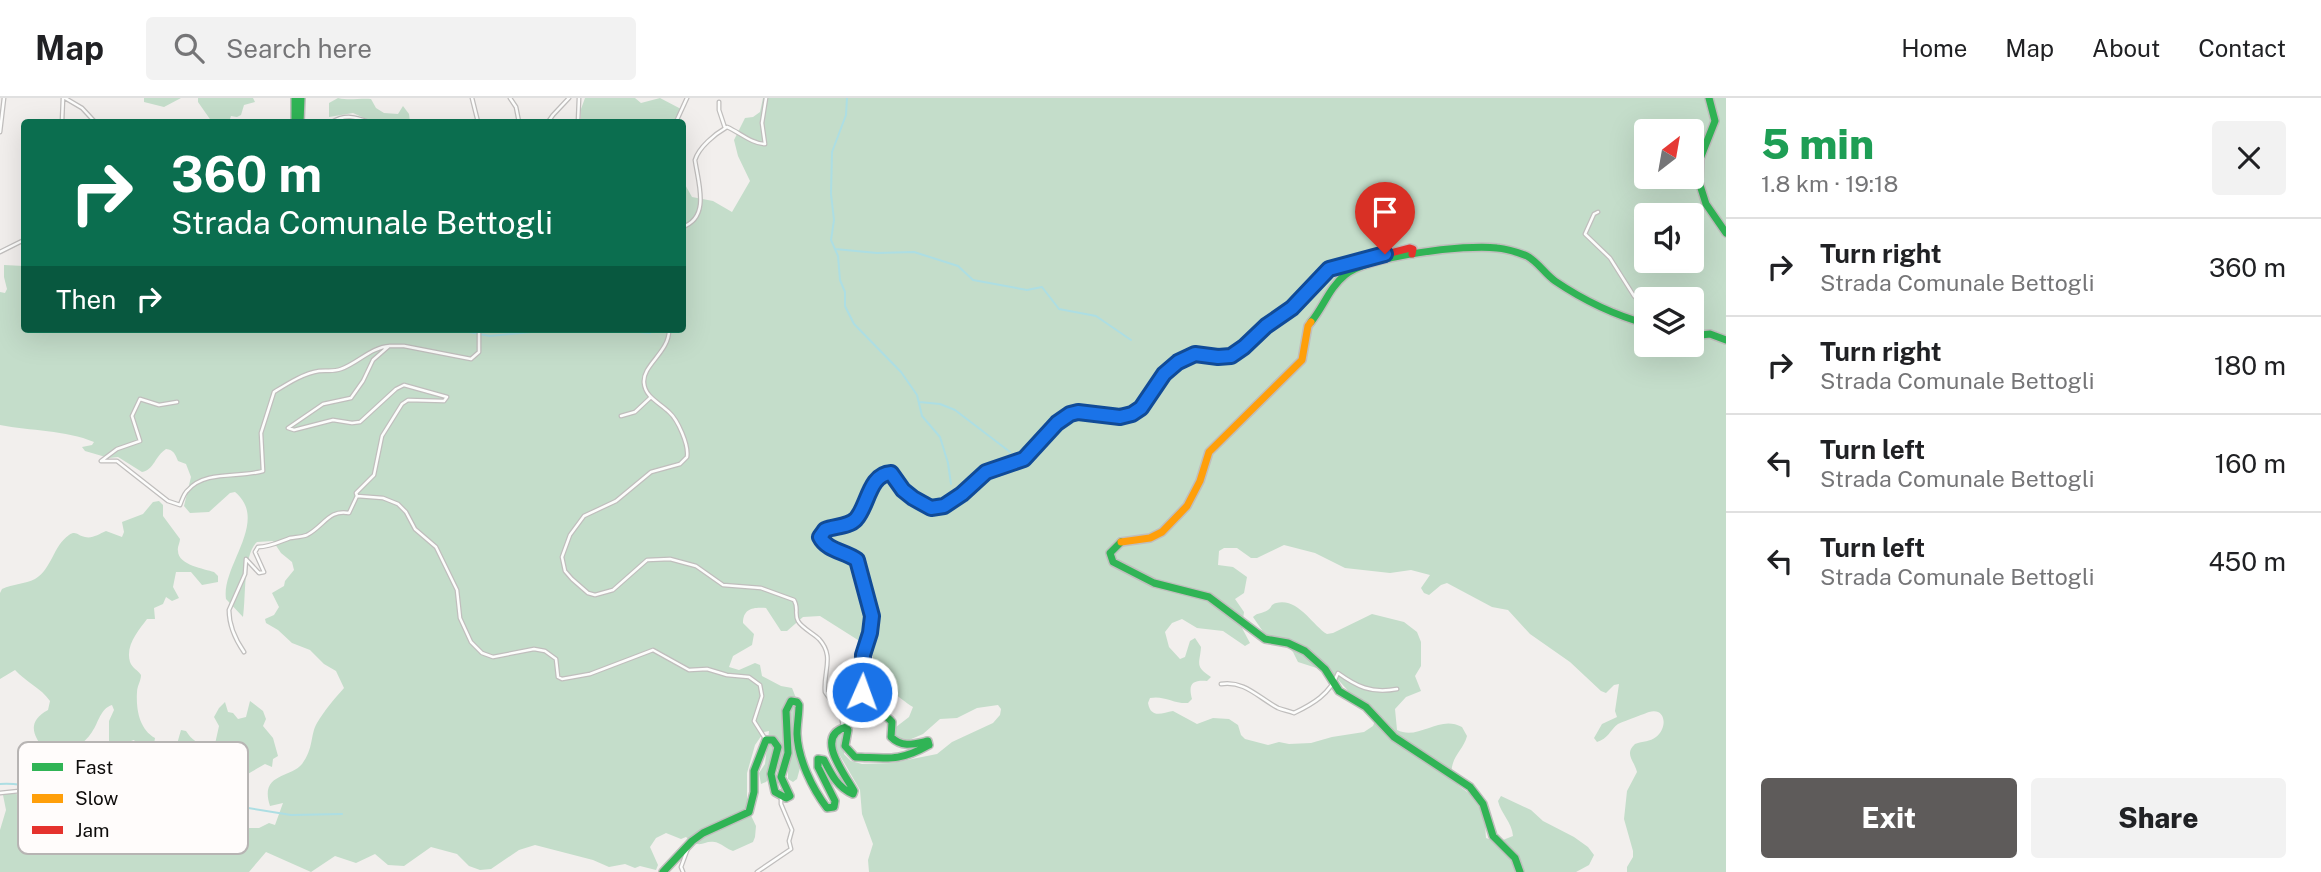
<!DOCTYPE html>
<html lang="en">
<head>
<meta charset="utf-8">
<style>
  body { margin:0; font-family:"Public Sans",sans-serif; background:#f2f2f2; color:#202124; height:100vh; display:flex; flex-direction:column; font-size:26px; white-space:nowrap }
  * { box-sizing:border-box; margin:0 }
  p { font-size:23px; color:#757577 }
  .icon { flex:none; width:38px; height:38px; fill:none; stroke:currentColor; stroke-width:2; stroke-linecap:round; stroke-linejoin:round }
  .map { position:relative; flex:1; overflow:hidden }
  .sheet { display:flex; flex-direction:column; background:#fff; width:595px }
  .sheet>* { flex:none }
  .banner { position:absolute; left:21px; top:21px; width:665px; height:214px; border-radius:7px; box-shadow:0 7px 28px #0002; background:#0b6e4f; color:#fff; overflow:hidden }
  .needle { width:46px; rotate:31deg }
  .buttons { position:absolute; left:1634px; top:21px; display:grid; gap:14px }
  .buttons a { display:grid; place-items:center; width:70px; height:70px; border-radius:7px; background:#fff; box-shadow:0 7px 28px #0002; font-size:35px }
  .pin { position:absolute; display:grid; place-items:center; width:60px; height:60px; color:#fff; margin:-72px -30px; border-radius:50% 50% 50% 0; rotate:-45deg; box-shadow:0 0 7px #0007 }
  .pin .icon { rotate:45deg }
  .me { position:absolute; width:77px; margin:-38px; rotate:2deg; stroke-linejoin:round; filter:drop-shadow(0 0 5px #0008) }
  .turn { display:flex; align-items:center; gap:24px; height:147px; padding:0 35px; font-size:32px }
  .turn .icon { width:91px; height:91px; stroke-width:2.5 }
  .turn b { display:block; font-size:49px; line-height:60px }
  .then { display:flex; align-items:center; height:66px; padding:0 35px; background:#0003; gap:14px; font-size:26px }
  .round { display:grid; place-items:center; flex:none; width:74px; height:74px; border-radius:7px; background:#f2f2f2 }
  .summary { display:flex; align-items:center; justify-content:space-between; height:119px; padding:0 35px }
  h1 { font-size:42px; font-weight:800; line-height:52px; color:#1e9e55 }
  .primary-button { display:flex; gap:14px; margin-top:auto; padding:14px 35px }
  .primary-button a { flex:1; height:80px; border-radius:7px; background:#5e5b5a; color:#fff; font-size:28px; font-weight:800; line-height:80px; text-align:center }
  .primary-button a+a { background:#f2f2f2; color:#202124 }
  ul { padding:0; list-style:none }
  li { display:flex; align-items:center; gap:21px; height:98px; padding:0 35px; border-top:2px solid #e0e0e0 }
  li div { flex:1 }
  li b { display:block; font-size:26px }
  li em { font-style:normal }
  header { display:flex; align-items:center; gap:42px; box-sizing:border-box; height:98px; padding:0 35px; background:#fff; border-bottom:2px solid #e0e0e0 }
  header strong { font-size:33px }
  nav { display:flex; gap:38px; margin-inline-start:auto; font-size:24px }
  .search { width:490px; height:63px; background:#f2f2f2; display:flex; align-items:center; gap:18px; box-sizing:border-box; padding:0 24px; border-radius:7px; color:#757577; font-size:26px }
  main { display:flex; flex:1; min-height:0 }
  .map>svg:first-child { display:block }
</style>
</head>
<body>
<header>
<strong>Map</strong>
<div class="search"><svg class="icon" aria-label="search" viewBox="0 0 24 24"><circle cx="10" cy="10" r="6"/><path d="M15 15l6 6"/></svg>Search here</div>
<nav><a>Home</a><a>Map</a><a>About</a><a>Contact</a></nav>
</header>
<main>
<div class="map">
<svg width="1726" height="774" viewBox="0 0 1726 774">
  <rect width="100%" height="100%" fill="#f2efed"/>
  <path fill="#c4ddca" fill-rule="evenodd" d="M144 0H181L164 9 144 4Z
    M198 0H253L255 4 244 7 241 17 237 19 231 18 229 24H212L198 4Z
    M338 0C350 3 359 0 371 1L376 10 384 15 398 16 403 8 409 16 410 24H373L353 15 329 19V5Z
    M585 0H635L641 5 660 0 681 11 673 24H581V11Z
    M763 0H1726V774H1627V769L1633 759V753L1624 721 1627 693 1637 674C1634 662 1624 656 1635 646 1643 643 1650 644 1656 639 1668 630 1666 609 1649 614 1646 615 1620 625 1618 626 1610 632 1608 641 1597 644L1594 640 1602 626 1617 619 1615 613 1619 586 1614 587 1606 595 1601 593 1570 564 1530 536 1508 512 1492 509 1447 485 1441 487 1429 497 1424 495 1421 490 1430 477 1411 472 1390 475 1345 470 1315 455 1284 447 1257 460H1251L1237 450H1224L1219 453 1218 467 1233 469 1247 479 1244 495 1235 501 1244 514 1242 530 1250 545 1245 548 1223 533 1197 530 1182 521 1172 525 1165 534 1169 549 1180 561 1185 559 1190 543 1195 540 1201 549C1200 566 1194 568 1211 579L1207 583C1192 582 1188 586 1192 601L1188 605C1174 606 1164 597 1150 600L1148 605C1151 621 1162 615 1173 613L1197 626 1213 620 1229 621 1238 627 1241 637 1245 641 1268 647 1279 644 1289 646 1311 645 1332 639 1364 634 1373 628 1377 618 1351 596 1332 575 1298 564 1293 554 1282 543 1266 538 1253 519C1258 514 1262 516 1268 512 1273 508 1270 507 1276 505 1298 499 1312 527 1327 536L1333 535 1372 516 1404 524 1417 534 1421 544V568L1415 578 1421 593 1406 599 1395 611 1397 632C1419 643 1439 616 1462 629L1467 638C1464 650 1454 657 1452 669 1448 690 1473 692 1481 707 1486 715 1485 730 1486 740L1498 744 1513 738C1512 724 1501 716 1498 703L1501 698 1531 712 1543 723 1574 739 1588 749 1594 757 1589 767 1576 774H869L868 762 873 746 862 716 860 692 835 649C833 641 838 636 846 634L844 656 851 663 862 666 892 665 937 656 952 644 993 625 1000 617 1001 611 998 607 977 610 957 620 940 621 923 636 909 642H898L894 638 896 629 909 619 913 609C900 601 882 586 876 571 873 564 873 556 869 549L820 518 803 519 787 533H781L766 510C754 509 743 510 743 525L754 536 752 547 733 558 729 569 739 572 755 565 760 567 762 578 781 588 792 590 796 600 794 642 800 670 797 681 793 684 788 681V660L766 684 761 686 759 675 765 666 769 633 764 634 755 647 747 675V709L756 728 755 739 753 744 733 753C727 751 723 747 718 745 703 740 702 754 686 739L681 741 666 735 656 740 650 749 658 767 656 772 640 768 635 770 625 766 609 769 593 762 535 747 519 752 491 771 480 772 469 768 457 756 431 749 404 768 388 767 375 756 356 765 335 758 311 774 266 754 249 774H0V732L6 712 3 697C19 691 26 703 40 708L56 706 77 713 92 724 110 729 133 730 149 727 166 741 188 739 216 740 242 730H259L269 725 275 727 283 705 270 708C259 675 291 680 302 666 314 650 310 637 317 625 324 613 335 600 344 590L336 573 324 566 310 552 292 545 278 532 266 525 265 521 274 517 279 509 272 495 284 488 285 483 294 472 292 464 281 455 273 443 257 444C243 456 246 500 243 519L226 501C221 468 270 423 235 394L230 395 209 414 190 415 184 408 191 379 186 366 178 363C175 356 174 352 166 351 155 358 154 372 142 374L118 359 109 360 85 353 82 349 92 347 94 344C66 332 30 333 0 327V194L5 195 7 191 4 179V167L24 168V231H682L683 83 692 99 713 103 732 114 750 83 738 58 734 42 745 20 753 19 760 14ZM1647 33H1692V79H1647ZM1647 117H1692V163H1647ZM1647 201H1692V247H1647Z
    M159 403 163 407V418L180 441C180 445 177 449 178 453 178 467 205 471 214 474L218 478V484L202 487 191 474H176L173 489 179 500 172 503 166 499 163 506 154 510 155 521H147C139 532 125 547 130 564 132 570 138 572 141 577 141 583 137 588 137 594 136 611 139 631 155 640 153 650 156 659 163 666L168 667 172 663 171 652 177 646 181 632 186 633C193 644 203 650 215 646L219 628 214 619 219 610 225 604 228 614 233 615 238 621 246 619 250 603 263 613 266 621 263 628 273 640 278 658 273 661 272 669 265 666 246 677 242 673 230 670 232 666 231 655H226L221 659 219 671 238 691 231 699 210 693 207 688 214 680 213 674C194 679 178 704 162 705L168 690V674L150 664 134 642 113 649 109 644V623L114 612 112 607C100 611 99 624 92 634 83 649 63 657 46 654 33 638 26 624 48 612L50 603C41 590 26 584 15 572L0 581V495L2 491C13 486 25 486 35 481 52 471 53 448 69 437 76 432 78 438 85 439 92 441 99 436 106 433L122 439 124 434 122 424 143 416 153 404Z"/>
  <g fill="none" stroke-linecap="round" stroke-linejoin="round">
    <path stroke="#addee3" stroke-width="2" d="M847 0 846 17 832 54 831 96 834 122 831 142 838 158 840 182 845 194V208L854 226 901 274 917 297 922 318 940 339 948 365 951 386
      M835 151 877 155 914 154 958 168 973 182 1027 192 1042 189 1059 211 1096 218 1131 242
      M453 231 490 238 563 231
      M608 231 650 235
      M919 304 940 306 955 312 1010 354
      M0 686C29 684 57 696 84 705 92 708 101 712 110 713 143 718 168 706 200 699
      M203 700 230 707 291 717 342 716"/>
    <defs>
      <path id="street" d="M65 0 82 10 95 24
        M472 0 478 24
        M510 0 516 9 519 24
        M719 4V12L725 30
        M62 24 63 0
        M332 24C345 16 356 19 369 24
        M548 24 553 17 569 0
        M578 24 579 0
        M676 24 687 0
        M0 34 4 0
        M765 46 762 25 766 0
        M1598 114 1594 116 1585 136 1610 160 1634 198 1638 202H1647
        M682 129C711 120 698 84 695 62 699 49 715 36 727 29 739 34 752 46 765 46
        M0 154 24 142
        M1655 201H1661
        M479 231V254L471 261 404 248H389L373 262 363 283 351 300 323 306 288 330 294 332 333 322 352 325 360 324 396 291 404 287 447 299 444 303 408 302 402 306 382 338 374 377 356 395 357 398 383 400 398 406 406 414 415 431 436 449 457 492 460 520 471 544 482 555 493 559 534 551 545 553 556 561 558 579 562 581 590 576 653 552 689 572 707 571 727 577 749 579 760 587 762 598 754 623 766 642
        M669 231C670 254 642 267 644 285 645 299 660 305 669 314 678 322 689 347 687 359L680 366 651 374 616 403 584 418 570 437 562 459 565 473 572 481 588 495 595 497 613 492 647 462 670 461 696 468 723 487 761 490 794 502C799 510 794 516 798 523 802 530 813 535 819 541 835 558 823 574 825 594L841 617 843 629
        M177 304 159 307 140 301 132 318 140 343 117 351 101 363H117L168 403 180 407C182 402 184 395 188 392 205 372 240 380 263 373L261 335 274 294C287 286 304 275 319 273 327 272 333 274 341 271 358 265 371 249 390 248
        M621 318 635 314 651 299
        M244 554C235 541 229 528 229 512L245 476 246 461 259 475 264 474 255 454 258 449C270 449 279 444 290 440 296 439 302 439 307 437 324 428 329 411 349 415L357 398
        M1221 586C1244 582 1259 600 1278 610 1283 612 1289 613 1294 615 1313 606 1330 596 1338 575 1356 588 1371 596 1397 591
        M0 695 19 693 48 701
        M683 774 681 769 688 750
        M757 774 791 751 789 743 792 732 781 706V698"/>
      <path id="fast" d="M295 0V24
        M1709 0 1715 23 1700 61 1699 84 1706 106 1726 135
        M300 24 301 0
        M1311 224C1324 208 1329 190 1345 177 1369 158 1465 146 1497 150 1508 151 1517 154 1527 158 1538 164 1545 176 1555 183 1583 202 1614 217 1647 226
        M1692 238 1710 236 1726 242
        M1121 444 1110 455 1113 464 1154 485 1209 499 1265 541 1288 545 1305 553 1325 571 1339 593 1366 609 1394 639 1470 689 1483 706 1493 738 1515 760 1520 774
        M929 647 928 643C914 646 902 650 891 639L892 624C884 614 869 611 863 600 851 575 869 549 872 525 874 504 861 482 857 462L830 450 820 439C829 426 843 431 854 422 868 409 872 388 886 375L894 377C912 407 933 419 962 396 970 389 977 379 986 374 998 367 1016 368 1026 359 1041 346 1050 327 1068 317 1097 301 1120 341 1150 297
        M663 774 692 743 703 735 749 714 754 694V673L766 642H773L778 649 771 676 775 694 786 700 790 698 781 679 788 655 786 613 791 603 797 604 799 607C799 617 797 626 797 636 798 661 812 690 827 710L834 709 835 703 818 669V661L824 662C831 676 838 690 853 696L854 693C844 675 814 638 846 629L848 632 845 648 855 659C888 660 899 664 929 647"/>
      <path id="slow" d="M1121 444 1150 440 1162 434 1187 408 1200 383 1209 354 1302 262 1308 228 1311 224"/>
      <path id="jam" d="M1658 247H1660
        M1150 297 1164 276 1185 259 1196 256 1226 259 1238 254 1266 228 1292 210 1329 171 1410 150 1413 151 1412 156"/>
    </defs>
    <use href="#street" stroke="#c0bebd" stroke-width="5"/>
    <use href="#fast" stroke="#c0bebd" stroke-width="10"/>
    <use href="#slow" stroke="#c0bebd" stroke-width="10"/>
    <use href="#jam" stroke="#c0bebd" stroke-width="10"/>
    <use href="#street" stroke="#fdfdfc" stroke-width="2.5"/>
    <use href="#fast" stroke="#30b455" stroke-width="7"/>
    <use href="#slow" stroke="#ff9f0a" stroke-width="7"/>
    <use href="#jam" stroke="#e5322d" stroke-width="7"/>
  </g>
  <g fill="none" stroke-linecap="round" stroke-linejoin="round">
    <defs>
      <path id="route" d="M862 594 863 557 870 535 872 518 857 462C845 453 827 453 820 439L825 432C834 428 849 429 856 421 868 408 869 376 891 375L903 392 913 400 931 410 944 408 962 396 986 374 1024 361 1057 325 1070 316 1078 314 1120 319 1132 316 1141 310 1164 276 1178 264 1195 256 1218 259 1231 258 1244 249 1266 228 1292 210 1329 171 1385 156"/>
    </defs>
    <use href="#route" stroke="#114b97" stroke-width="18"/>
    <use href="#route" stroke="#1a73e8" stroke-width="12"/>
  </g>
  <rect x="18" y="644" width="230" height="112" rx="10" fill="#fffcfb" stroke="#b7b4b3" stroke-width="2"/>
  <rect x="32" y="665" width="31" height="8" fill="#30b455"/>
  <rect x="32" y="696" width="31" height="9" fill="#ff9f0a"/>
  <rect x="32" y="728" width="31" height="8" fill="#e5322d"/>
  <g font-size="19" fill="#0e0c0b">
    <text x="75" y="676">Fast</text>
    <text x="75" y="707">Slow</text>
    <text x="75" y="739">Jam</text>
  </g>
</svg>
<div class="buttons">
<a><svg class="needle" viewBox="-14 -14 28 28"><path d="M0-13l5 13h-10z" fill="#e53935"/><path d="M0 13l5-13h-10z" fill="#757577"/></svg></a>
<a><svg class="icon" aria-label="sound" viewBox="0 0 24 24"><path d="M4 9h4l5-4v14l-5-4H4zM17 9q2 3 0 6"/></svg></a>
<a><svg class="icon" aria-label="layers" viewBox="0 0 24 24"><path d="M12 4l9 5-9 5-9-5zM3 14l9 5 9-5"/></svg></a>
</div>
<div class="pin" style="left:1385px;top:156px;background:#d93025"><svg class="icon" aria-label="arrive" viewBox="0 0 24 24"><path d="M6 21V4h12l-3 4 3 4H6"/></svg></div>
<svg class="me" style="left:862px;top:594px" viewBox="-20 -20 40 40"><circle r="17" fill="#1a73e8" stroke="#fff" stroke-width="3"/><path d="M0-11L8 9 0 5-8 9z" fill="#fff"/></svg>
<div class="banner">
<div class="turn"><svg class="icon" aria-label="right" viewBox="0 0 24 24"><path d="M7 20v-9h11M14 6l5 5-5 5"/></svg><div><b>360 m</b>Strada Comunale Bettogli</div></div>
<div class="then">Then<svg class="icon" aria-label="right" viewBox="0 0 24 24"><path d="M7 20v-9h11M14 6l5 5-5 5"/></svg></div>
</div>
</div>
<section class="sheet">
<div class="summary"><div><h1>5 min</h1><p>1.8 km · 19:18</p></div><a class="round"><svg class="icon" aria-label="close" viewBox="0 0 24 24"><path d="M6 6l12 12M18 6L6 18"/></svg></a></div>
<ul>
<li><svg class="icon" aria-label="right" viewBox="0 0 24 24"><path d="M7 20v-9h11M14 6l5 5-5 5"/></svg><div><b>Turn right</b><p>Strada Comunale Bettogli</p></div><em>360 m</em></li>
<li><svg class="icon" aria-label="right" viewBox="0 0 24 24"><path d="M7 20v-9h11M14 6l5 5-5 5"/></svg><div><b>Turn right</b><p>Strada Comunale Bettogli</p></div><em>180 m</em></li>
<li><svg class="icon" aria-label="left" viewBox="0 0 24 24"><path d="M17 20v-9H6M10 6l-5 5 5 5"/></svg><div><b>Turn left</b><p>Strada Comunale Bettogli</p></div><em>160 m</em></li>
<li><svg class="icon" aria-label="left" viewBox="0 0 24 24"><path d="M17 20v-9H6M10 6l-5 5 5 5"/></svg><div><b>Turn left</b><p>Strada Comunale Bettogli</p></div><em>450 m</em></li>
</ul>
<div class="primary-button"><a>Exit</a><a>Share</a></div>
</section>
</main>
</body>
</html>
